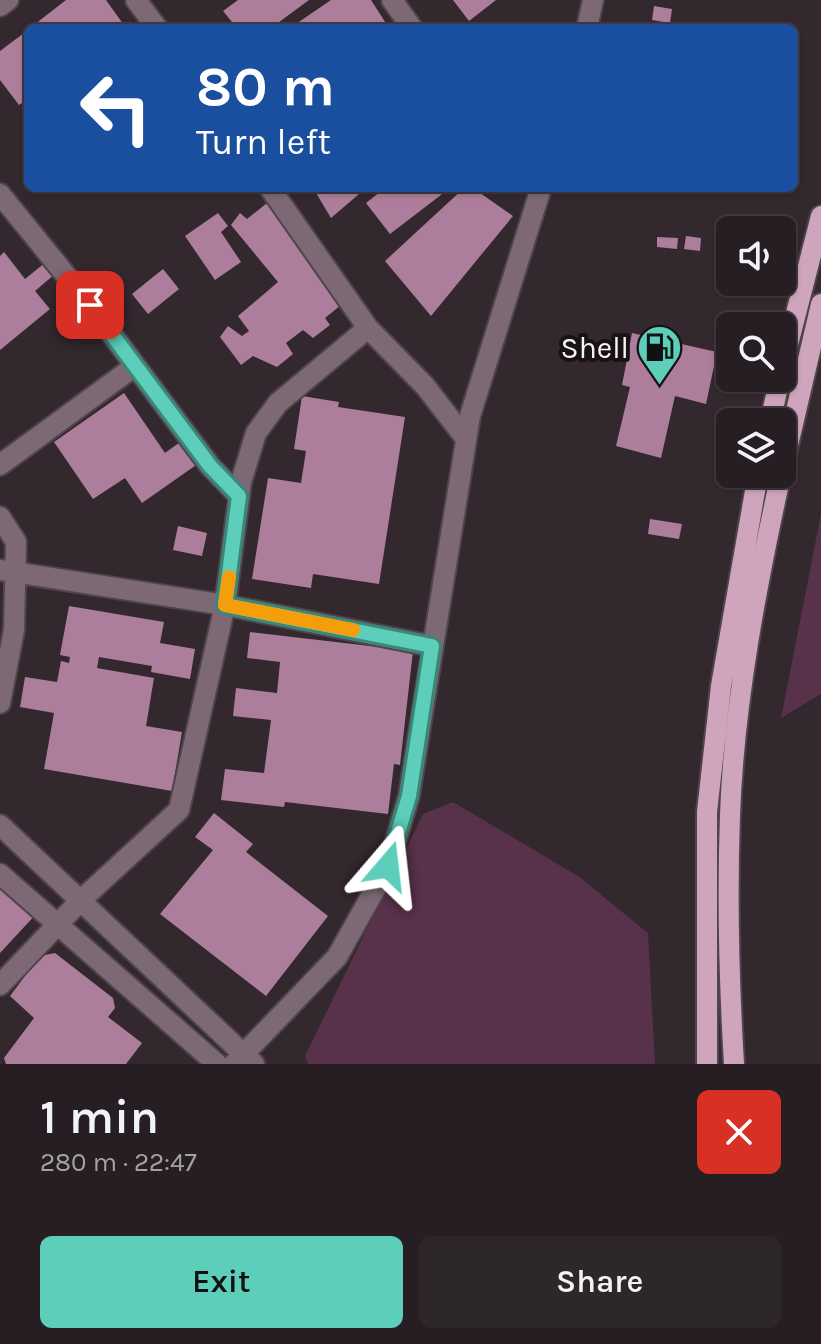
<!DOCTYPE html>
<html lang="en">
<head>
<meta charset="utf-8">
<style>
  body { margin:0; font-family:Karla,sans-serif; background:#2e272a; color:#f1f3f6; height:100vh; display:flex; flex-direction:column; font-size:30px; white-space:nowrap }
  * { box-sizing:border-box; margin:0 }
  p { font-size:26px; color:#a4a2a5 }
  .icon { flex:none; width:44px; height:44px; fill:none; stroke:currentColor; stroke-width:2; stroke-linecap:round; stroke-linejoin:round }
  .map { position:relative; height:1064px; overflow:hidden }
  .panel { display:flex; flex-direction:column; background:#261e22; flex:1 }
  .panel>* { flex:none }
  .top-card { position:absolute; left:24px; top:24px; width:774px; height:168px; border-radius:12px; box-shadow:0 2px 6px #0004,0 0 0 2px #423c40; background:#1a4fa0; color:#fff; overflow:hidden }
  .fabs { position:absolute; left:716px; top:216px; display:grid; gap:16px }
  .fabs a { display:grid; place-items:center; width:80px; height:80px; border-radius:12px; background:#261e22; box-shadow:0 2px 6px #0004,0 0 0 2px #423c40; font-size:40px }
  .pin { position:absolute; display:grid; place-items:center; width:68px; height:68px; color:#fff; margin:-34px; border-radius:16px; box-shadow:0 4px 12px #0006 }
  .me { position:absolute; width:88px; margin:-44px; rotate:17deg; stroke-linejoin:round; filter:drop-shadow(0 0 6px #0008) }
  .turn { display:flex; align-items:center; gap:28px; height:168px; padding:0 40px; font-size:36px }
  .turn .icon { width:104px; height:104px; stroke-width:2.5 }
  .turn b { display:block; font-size:56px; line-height:68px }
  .round { display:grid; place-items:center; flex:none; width:84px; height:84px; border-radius:12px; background:#2e272a }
  .overview { display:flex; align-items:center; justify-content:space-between; height:136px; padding:0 40px }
  h1 { font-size:48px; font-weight:600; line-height:60px }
  .cta { display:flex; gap:16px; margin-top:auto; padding:16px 40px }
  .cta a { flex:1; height:92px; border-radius:12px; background:#5cceba; color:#111; font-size:32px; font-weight:600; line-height:92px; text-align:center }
  .cta a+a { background:#2e272a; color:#f1f3f6 }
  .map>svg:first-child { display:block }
</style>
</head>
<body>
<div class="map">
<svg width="821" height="1064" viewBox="0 0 821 1064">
  <rect width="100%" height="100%" fill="#33282e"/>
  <path fill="#58314a" d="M821 514V694L781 718Z
    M453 802 578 876 648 933 655 1064H308L305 1056 423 814Z"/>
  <path fill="#ad7e9b" d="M66 0H106L126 28H30Z
    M238 0H309L271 28H237L223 11Z
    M331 0H371L389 28H290Z
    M453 0H496L469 21Z
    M654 6 672 9 670 23 652 20Z
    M28 30V99L19 105 0 80V51Z
    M313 188H366L331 218Z
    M385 188H450L390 234 366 203Z
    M464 188H473L513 216 431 316 385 261Z
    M267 203 341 305 325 318 330 325 313 338 303 330 286 343 293 354 277 367 253 356 241 365 220 337 228 326 242 336 249 331 238 316 278 282 231 225 240 213 247 219Z
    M218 213 228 226 221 232 241 262 215 280 185 236Z
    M686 236 701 238 700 251 684 249Z
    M657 237 678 238 677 249 657 247Z
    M4 252 25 279 46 262 55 274 35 291 50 309 0 350V256Z
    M163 269 179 289 148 314 132 294Z
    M632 333 717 352 706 404 675 396 661 458 616 446 630 387 622 385Z
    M124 393 165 453 183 440 199 463 142 503 125 478 93 499 54 442Z
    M302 396 339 402 338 407 405 417 379 584 313 574 311 588 252 579 268 478 301 483 306 451 294 449Z
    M650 519 682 524 679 539 648 534Z
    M178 526 207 533 202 556 173 550Z
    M69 606 164 622 160 643 195 649 190 679 151 672 152 666 99 657 97 668 154 678 146 726 182 732 172 791 44 769 54 713 20 707 25 677 57 682 61 661 69 663 70 657 60 655Z
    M250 632 413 651 400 765 394 764 388 814 285 802 284 807 221 800 225 769 264 773 271 720 233 716 236 688 277 693 280 662 247 658Z
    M214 813 253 844 246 852 328 916 266 996 160 914 213 850 195 837Z
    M0 886 38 912 0 953Z
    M55 953 113 998 115 1008 108 1017 142 1043 126 1064H6L4 1058 34 1018 10 996 40 956Z"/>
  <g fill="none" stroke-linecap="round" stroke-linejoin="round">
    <defs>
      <path id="minor" d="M136 0 157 28
        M392 0 412 28
        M0 6 8 0
        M587 28 593 0
        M270 188 368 328 425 386 466 439
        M0 194 90 305 210 466 239 496
        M0 465 135 366
        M0 517 16 542 14 630 0 703
        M0 570 225 605 432 646
        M0 825 254 1064
        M0 874 217 1064
        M0 985 80 901 179 810 225 605 241 482 256 433 278 403 368 328
        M234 1064 337 957 388 866 409 796 470 416 541 188"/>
      <path id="major" d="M782 368 821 216
        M770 422 780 378
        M782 471 821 304
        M707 1064V812L721 686 758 474
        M734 1064C729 981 727 898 730 815 734 702 757 584 781 474"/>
    </defs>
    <use href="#minor" stroke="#4f444a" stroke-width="24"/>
    <use href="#major" stroke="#4f444a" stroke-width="24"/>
    <use href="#minor" stroke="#7d6975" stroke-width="20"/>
    <use href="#major" stroke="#cfa5be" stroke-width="20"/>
  </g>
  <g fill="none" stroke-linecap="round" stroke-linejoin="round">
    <defs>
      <path id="route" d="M90 305 210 466 239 496 225 605 432 646 409 796 388 866"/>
    </defs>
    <use href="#route" stroke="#3c8679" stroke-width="20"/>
    <use href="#route" stroke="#5cceba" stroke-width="14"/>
    <path stroke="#f59e0b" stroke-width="14" d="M229 577 225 605 353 630"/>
  </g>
  <defs>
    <symbol id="fuel-pin" viewBox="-11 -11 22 30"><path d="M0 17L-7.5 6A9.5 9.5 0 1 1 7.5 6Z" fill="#5cceba" stroke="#171215"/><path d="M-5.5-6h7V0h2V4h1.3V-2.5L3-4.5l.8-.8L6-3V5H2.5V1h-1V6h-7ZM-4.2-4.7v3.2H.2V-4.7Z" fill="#111"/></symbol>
  </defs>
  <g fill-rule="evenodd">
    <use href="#fuel-pin" x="634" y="322" width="51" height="69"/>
  </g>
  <g text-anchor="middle" stroke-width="8" stroke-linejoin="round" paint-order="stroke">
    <g font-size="30" fill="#faf2f6" stroke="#171215" text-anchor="end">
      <text x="629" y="358">Shell</text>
    </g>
  </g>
</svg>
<div class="fabs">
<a><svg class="icon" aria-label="sound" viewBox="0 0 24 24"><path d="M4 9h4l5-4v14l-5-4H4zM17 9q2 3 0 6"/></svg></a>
<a><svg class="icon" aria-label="search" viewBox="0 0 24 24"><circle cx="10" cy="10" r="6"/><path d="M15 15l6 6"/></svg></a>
<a><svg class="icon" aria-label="layers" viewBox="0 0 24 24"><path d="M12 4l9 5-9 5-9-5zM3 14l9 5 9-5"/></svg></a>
</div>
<div class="pin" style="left:90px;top:305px;background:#d93025"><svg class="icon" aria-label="arrive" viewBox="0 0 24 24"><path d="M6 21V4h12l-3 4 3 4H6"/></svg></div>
<svg class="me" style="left:388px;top:866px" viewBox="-20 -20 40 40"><path d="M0-17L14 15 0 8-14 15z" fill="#5cceba" stroke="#fff" stroke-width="4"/></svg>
<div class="top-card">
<div class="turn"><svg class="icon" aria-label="left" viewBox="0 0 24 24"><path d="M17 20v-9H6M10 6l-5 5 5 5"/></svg><div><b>80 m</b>Turn left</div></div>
</div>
</div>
<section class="panel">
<div class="overview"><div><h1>1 min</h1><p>280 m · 22:47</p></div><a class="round" style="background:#d93025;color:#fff"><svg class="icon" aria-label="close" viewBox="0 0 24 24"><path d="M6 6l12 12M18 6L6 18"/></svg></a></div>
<div class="cta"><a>Exit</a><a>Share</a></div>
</section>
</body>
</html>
